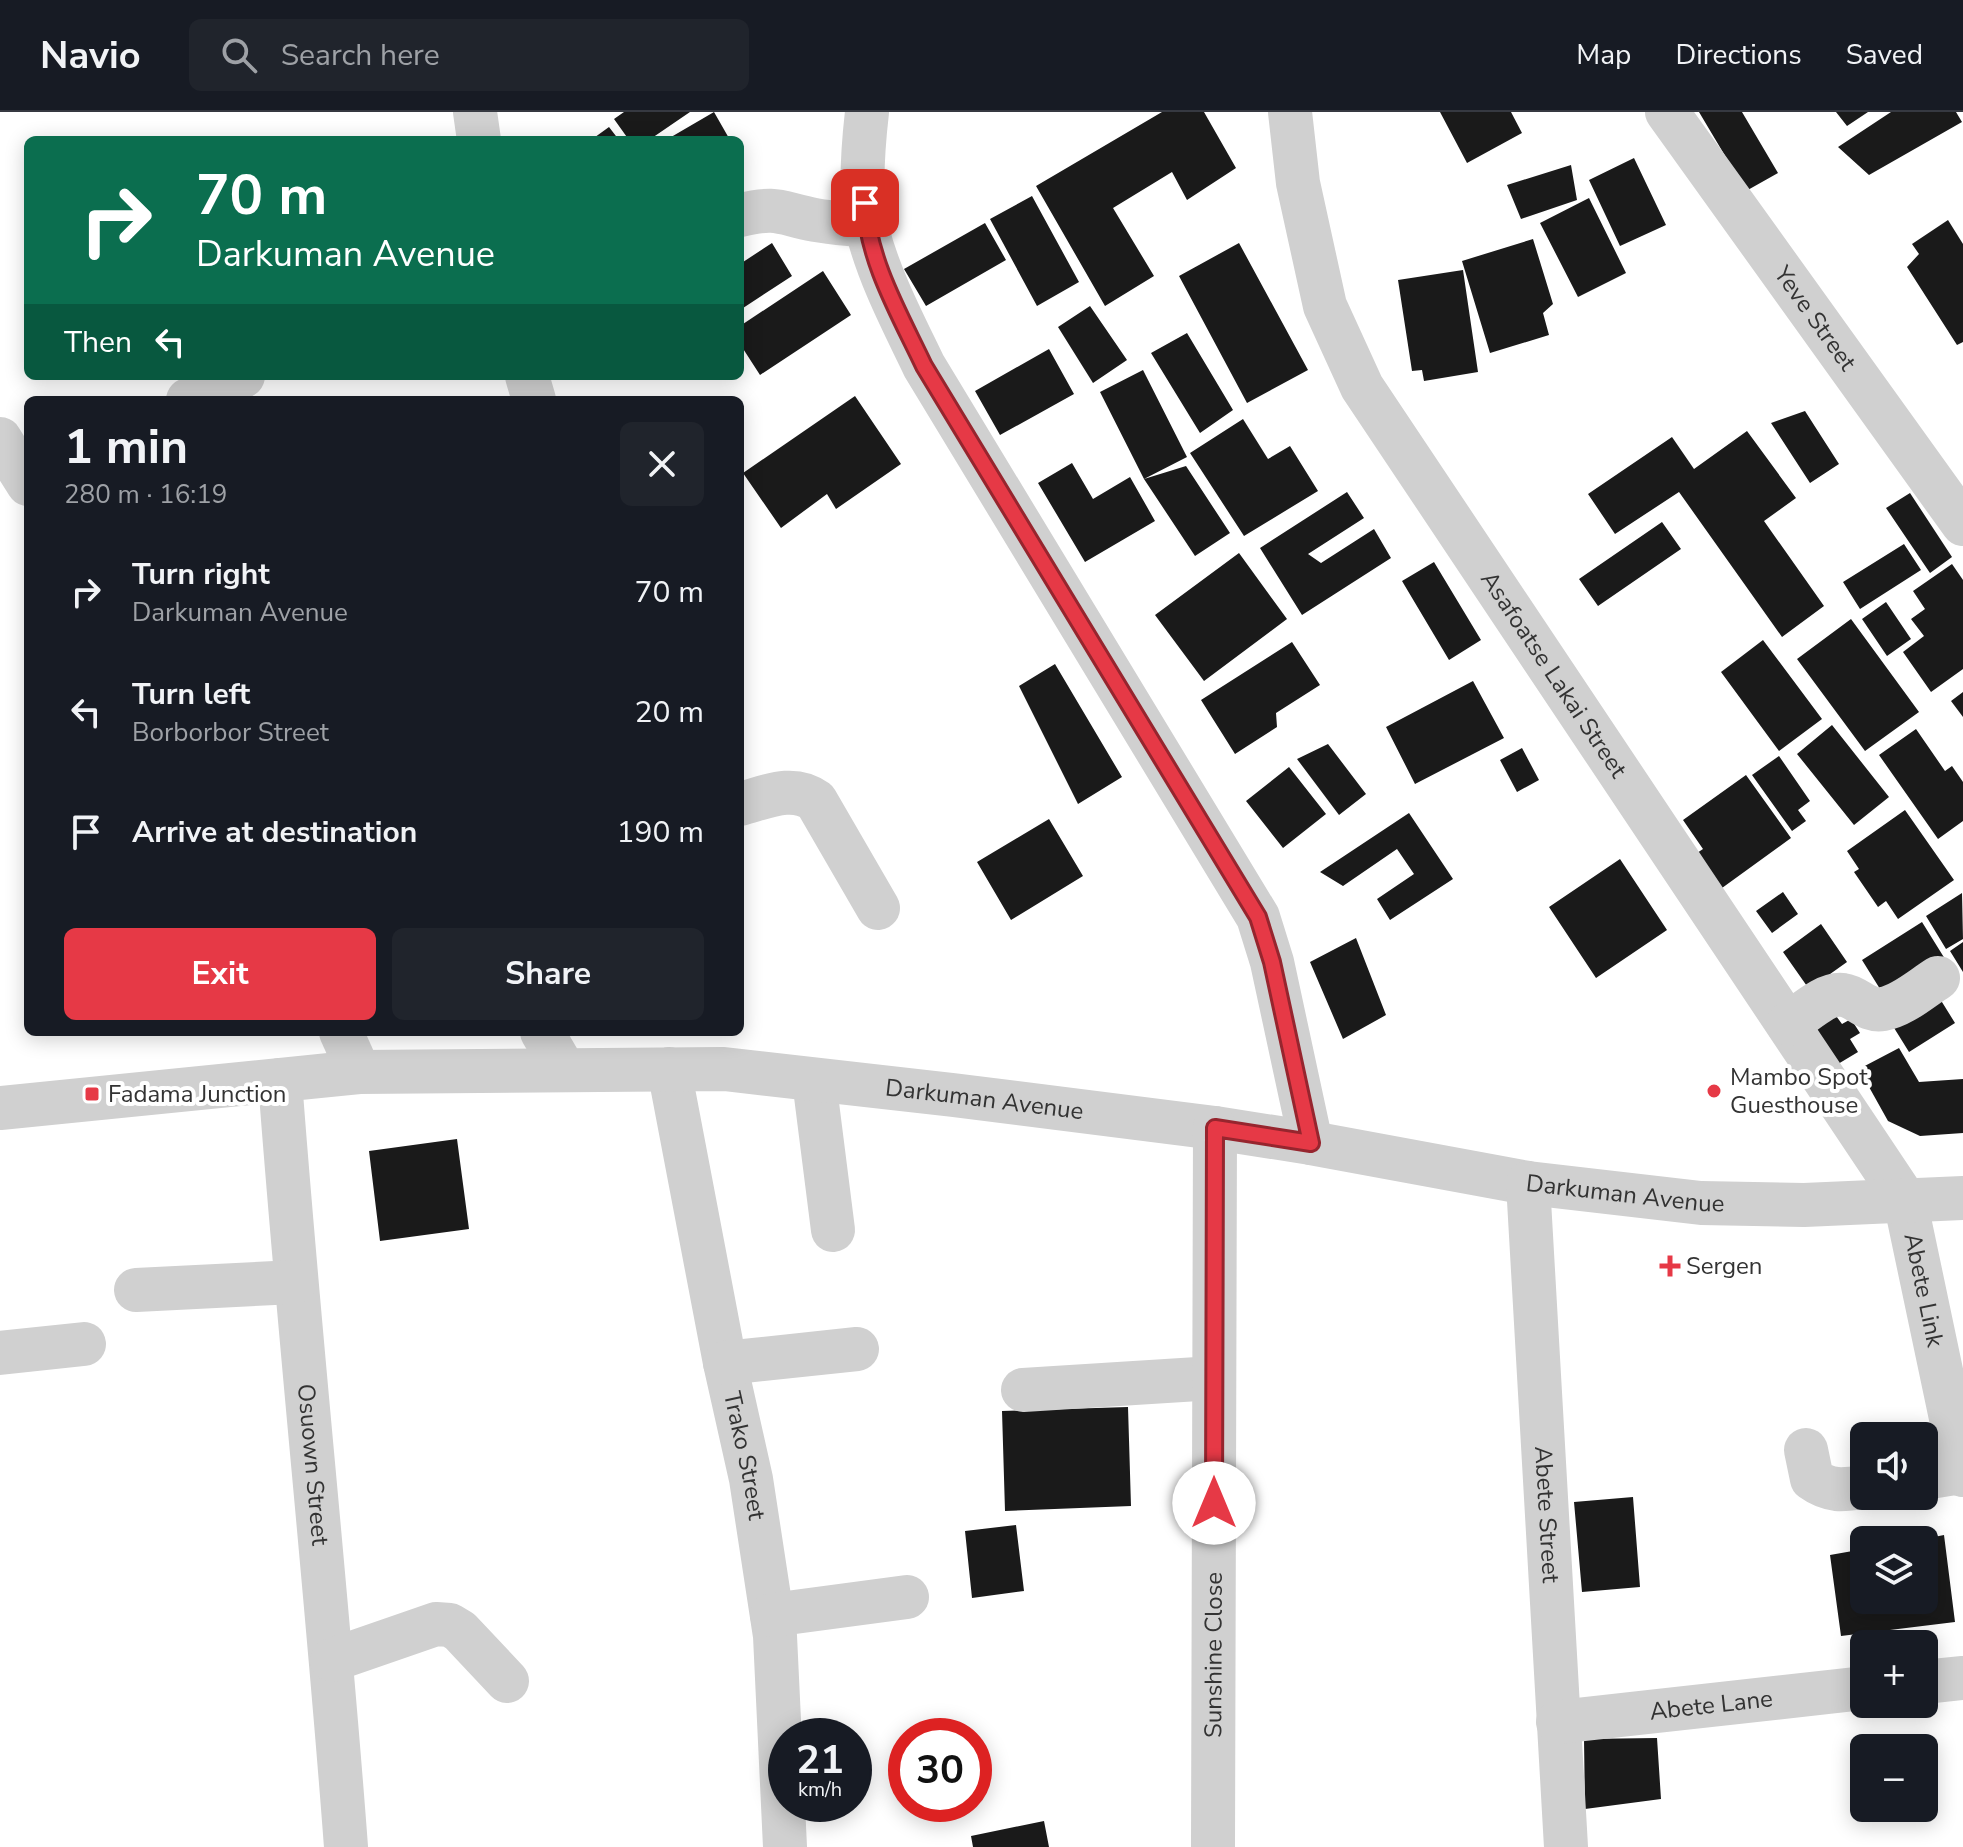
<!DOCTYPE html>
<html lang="en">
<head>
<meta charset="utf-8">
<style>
  body { margin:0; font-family:"Nunito Sans",sans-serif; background:#20242c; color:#f1f3f6; height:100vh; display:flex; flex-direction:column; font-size:30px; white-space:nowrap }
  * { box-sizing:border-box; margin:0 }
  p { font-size:26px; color:#9ea1a6 }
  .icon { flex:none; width:44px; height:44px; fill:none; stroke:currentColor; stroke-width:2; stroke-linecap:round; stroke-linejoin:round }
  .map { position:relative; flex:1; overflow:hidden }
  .side { position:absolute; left:24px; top:284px; width:720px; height:640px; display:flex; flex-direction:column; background:#171b24; border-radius:12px; box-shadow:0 4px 20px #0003 }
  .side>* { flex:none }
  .banner { position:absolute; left:24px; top:24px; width:720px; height:244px; border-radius:12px; box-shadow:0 4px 20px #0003; background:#0b6e4f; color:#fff; overflow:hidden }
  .tools { position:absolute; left:1850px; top:1310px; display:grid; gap:16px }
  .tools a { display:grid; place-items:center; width:88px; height:88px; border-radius:12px; background:#171b24; box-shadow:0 4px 20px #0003; font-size:40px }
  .speed { position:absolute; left:768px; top:1606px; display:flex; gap:16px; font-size:40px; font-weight:700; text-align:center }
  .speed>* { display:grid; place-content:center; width:104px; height:104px; border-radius:50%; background:#171b24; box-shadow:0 4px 20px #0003; line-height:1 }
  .speed small { font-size:20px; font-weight:400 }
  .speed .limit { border:12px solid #d22; background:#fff; color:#111 }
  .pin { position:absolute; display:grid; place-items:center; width:68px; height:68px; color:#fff; margin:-34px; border-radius:16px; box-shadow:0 4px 12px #0006 }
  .me { position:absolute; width:88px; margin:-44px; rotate:0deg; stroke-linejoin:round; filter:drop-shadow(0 0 6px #0008) }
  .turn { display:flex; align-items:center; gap:28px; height:168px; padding:0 40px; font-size:36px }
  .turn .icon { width:104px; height:104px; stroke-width:2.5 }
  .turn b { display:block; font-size:56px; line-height:68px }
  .then { display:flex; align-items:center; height:76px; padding:0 40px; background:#0003; gap:16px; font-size:30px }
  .round { display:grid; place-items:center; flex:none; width:84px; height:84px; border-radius:12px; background:#20242c }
  .summary { display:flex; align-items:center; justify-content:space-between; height:136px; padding:0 40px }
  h1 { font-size:48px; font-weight:700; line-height:60px }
  .button { display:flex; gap:16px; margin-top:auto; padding:16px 40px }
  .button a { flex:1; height:92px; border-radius:12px; background:#e63946; color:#fff; font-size:32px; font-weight:700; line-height:92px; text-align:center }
  .button a+a { background:#20242c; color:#f1f3f6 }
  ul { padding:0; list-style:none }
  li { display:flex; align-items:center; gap:24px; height:120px; padding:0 40px }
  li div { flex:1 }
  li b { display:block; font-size:30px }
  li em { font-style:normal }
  header { display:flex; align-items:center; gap:48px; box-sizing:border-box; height:112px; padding:0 40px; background:#171b24; border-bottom:2px solid #363941 }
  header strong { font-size:38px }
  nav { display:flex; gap:44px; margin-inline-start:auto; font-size:28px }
  .search { width:560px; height:72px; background:#20242c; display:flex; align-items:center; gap:20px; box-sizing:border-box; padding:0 28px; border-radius:12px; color:#9ea1a6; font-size:30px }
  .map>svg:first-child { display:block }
</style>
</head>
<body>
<header>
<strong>Navio</strong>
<div class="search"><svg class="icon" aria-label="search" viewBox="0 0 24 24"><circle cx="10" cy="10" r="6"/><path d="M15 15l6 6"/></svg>Search here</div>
<nav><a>Map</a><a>Directions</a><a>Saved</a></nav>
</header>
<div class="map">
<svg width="1963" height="1735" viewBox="0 0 1963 1735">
  <rect width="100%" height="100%" fill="#fff"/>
  <path fill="#1a1a1a" d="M624 0H690L649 28H629L614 7Z
    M714 0 730 28H666Z
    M1162 0H1204L1236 56 1187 88 1172 60 1113 96 1154 164 1105 194 1036 74Z
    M1440 0H1511L1522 21 1467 51Z
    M1699 0H1742L1778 61 1746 79Z
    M1836 0H1868L1847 14Z
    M1891 0H1956L1962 10 1869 63 1838 35Z
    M609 15 619 28H591Z
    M1634 46 1666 113 1620 134 1589 68Z
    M1571 53 1577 88 1521 107 1507 73Z
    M1032 84 1079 170 1037 194 990 107Z
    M1589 86 1626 161 1578 185 1540 111Z
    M1948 108 1963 132V230L1957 233 1907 155 1919 142 1912 132Z
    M985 111 1006 148 926 194 904 157Z
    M1533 127 1553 192 1543 201 1549 223 1490 241 1462 149Z
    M772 131 792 164 740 198V152Z
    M1239 131 1308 258 1247 291 1179 164Z
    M1463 158 1478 260 1424 269 1422 258 1412 259 1398 168Z
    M823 159 851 203 760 263 740 232V214Z
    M1090 194 1127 248 1093 271 1058 215Z
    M1187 221 1233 298 1200 321 1151 241Z
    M1049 237 1074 282 1000 323 975 279Z
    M1143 258 1187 345 1144 367 1186 354 1230 421 1195 444 1144 367 1100 280Z
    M855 284 901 352 836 397 827 382 781 416 743 361Z
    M1805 299 1839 352 1810 371 1771 311Z
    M1243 307 1268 347 1290 334 1318 379 1244 424 1190 341Z
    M1747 319 1796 386 1764 409 1824 494 1782 525 1679 380 1615 422 1588 382 1672 325 1694 357Z
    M1072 351 1093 387 1130 365 1155 409 1085 450 1038 371Z
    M1347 380 1364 406 1308 442 1321 451 1374 417 1391 446 1302 503 1260 436Z
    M1910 381 1952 445 1930 461 1886 396Z
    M1662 410 1681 437 1598 494 1579 467Z
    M1904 432 1921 458 1860 497 1843 470Z
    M1239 441 1287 507 1204 569 1155 503Z
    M1434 450 1481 528 1449 548 1402 469Z
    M1952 452 1963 468V557L1931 580 1903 540 1924 524 1911 507 1925 497 1913 479Z
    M1886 490 1911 527 1887 544 1862 507Z
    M1851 507 1919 600 1865 639 1797 547Z
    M1763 528 1822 607 1779 639 1721 560Z
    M1292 530 1320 573 1276 601 1277 615 1235 642 1201 588Z
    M1055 552 1122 665 1078 692 1019 574Z
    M1473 569 1504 626 1415 672 1386 615Z
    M1963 580V605L1951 589Z
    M1832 613 1889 685 1854 713 1797 642Z
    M1916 617 1945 659 1952 654 1963 670V709L1938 727 1879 643Z
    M1328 632 1366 682 1339 703 1297 647Z
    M1522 636 1539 668 1517 680 1500 648Z
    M1779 644 1810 689 1798 698 1806 709 1792 719 1752 663Z
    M1289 655 1326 702 1283 736 1246 689Z
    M1746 663 1791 726 1722 776 1697 741 1703 737 1683 708Z
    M1905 698 1954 768 1898 807 1886 789 1878 795 1854 760 1859 757 1847 739Z
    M1409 701 1453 767 1390 808 1377 787 1414 762 1397 737 1343 774 1320 760Z
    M1049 707 1083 764 1011 808 977 750Z
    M1620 747 1667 818 1596 866 1549 795Z
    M1783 780 1798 802 1772 821 1756 799Z
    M1962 781 1963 827 1946 837 1926 804Z
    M1922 810 1945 847 1885 885 1862 848Z
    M1821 812 1847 850 1809 877 1783 840Z
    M1356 826 1386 903 1343 927 1310 850Z
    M1963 830V860L1950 839Z
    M1937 882 1955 911 1909 940 1891 911Z
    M1831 897 1842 912 1851 907 1860 921 1850 927 1858 940 1833 955 1806 913Z
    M1899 936 1919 970 1963 967V1021L1920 1024 1888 1009 1859 957Z
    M457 1027 469 1117 380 1129 369 1039Z
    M1128 1295 1131 1394 1005 1399 1002 1299Z
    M1633 1385 1640 1475 1582 1480 1574 1390Z
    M1016 1413 1024 1479 972 1486 965 1419Z
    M1944 1423 1955 1510 1841 1524 1830 1443 1864 1437V1488H1924V1427Z
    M1657 1626 1661 1687 1585 1697 1584 1627Z
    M1044 1709 1049 1735H973L971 1724Z"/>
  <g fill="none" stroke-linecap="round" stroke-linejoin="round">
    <g stroke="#d0d0d0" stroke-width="44">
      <path d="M475 0 479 28"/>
      <path d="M867 0C863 35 859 83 867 117 879 165 903 210 924 254L1258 805 1272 850 1311 1031"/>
      <path id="s1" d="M1290 0 1298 71 1325 194 1362 275 1905 1088 1963 1363"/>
      <path id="s2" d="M1667 0 1963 412"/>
      <path d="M740 103C779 94 779 101 815 108 832 111 849 112 866 114"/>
      <path d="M527 264 534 288"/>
      <path d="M188 288 243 264"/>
      <path d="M0 327 28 372"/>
      <path d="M740 692C766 685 793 672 816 689L878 796"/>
      <path d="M1788 912C1802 903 1826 880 1843 883 1858 885 1866 900 1883 897 1902 894 1922 876 1938 866"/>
      <path d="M341 920 359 960"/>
      <path d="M542 920 563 956"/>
      <path id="s3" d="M669 957 725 1251 751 1367 775 1524 785 1735"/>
      <path id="s4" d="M280 968C299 1224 327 1479 346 1735"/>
      <path d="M814 968 833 1118"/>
      <path id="s5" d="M0 996 359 960 724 957 953 983 1215 1016 1311 1031 1528 1071 1701 1091 1804 1093 1963 1086"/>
      <path id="s6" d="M1528 1071 1566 1735"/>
      <path d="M136 1178 295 1170"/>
      <path d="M0 1241 84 1232"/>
      <path d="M725 1251 857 1237"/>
      <path d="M1023 1278 1214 1266"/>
      <path d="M1806 1338 1812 1367C1830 1380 1843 1378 1864 1375"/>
      <path d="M1924 1366 1962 1360"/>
      <path d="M772 1503 907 1485"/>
      <path d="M332 1548 436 1512 450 1513 460 1519 507 1569"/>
      <path d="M1924 1570 1963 1566"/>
      <path id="s7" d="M1558 1610 1864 1576"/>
      <path id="s8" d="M1213 1735 1215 1016"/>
    </g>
  </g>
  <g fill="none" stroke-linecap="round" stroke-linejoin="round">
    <defs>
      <path id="route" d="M865 91C868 149 900 203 924 254L1258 805 1272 850 1311 1031 1215 1016 1214 1391"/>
    </defs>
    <use href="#route" stroke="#96252e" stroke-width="20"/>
    <use href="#route" stroke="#e63946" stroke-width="14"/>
  </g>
  <g fill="#e63946" stroke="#fff" stroke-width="3">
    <circle cx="1714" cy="979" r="8"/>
    <rect x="84" y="974" width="16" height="16" rx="4"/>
    <path d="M1666 1142h8v8h8v8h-8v8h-8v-8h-8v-8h8z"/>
  </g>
  <g text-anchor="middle" stroke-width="8" stroke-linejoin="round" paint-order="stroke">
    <g font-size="24" fill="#333" stroke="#fff">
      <text dy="8" stroke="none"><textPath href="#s2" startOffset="254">Yeve Street</textPath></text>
      <text dy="8" stroke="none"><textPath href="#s1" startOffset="632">Asafoatse Lakai Street</textPath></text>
      <text dy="8" stroke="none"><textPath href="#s5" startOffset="988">Darkuman Avenue</textPath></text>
      <text dy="8" stroke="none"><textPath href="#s5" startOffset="1636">Darkuman Avenue</textPath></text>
      <text dy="8" stroke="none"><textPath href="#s1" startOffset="1356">Abete Link</textPath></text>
      <text dy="8" stroke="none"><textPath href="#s3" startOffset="394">Trako Street</textPath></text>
      <text dy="8" stroke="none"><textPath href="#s4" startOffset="386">Osuown Street</textPath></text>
      <text dy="8" stroke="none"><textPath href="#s6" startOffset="332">Abete Street</textPath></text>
      <text dy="8" stroke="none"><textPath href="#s8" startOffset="192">Sunshine Close</textPath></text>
      <text dy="8" stroke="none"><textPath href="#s7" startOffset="154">Abete Lane</textPath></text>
    </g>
    <g font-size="24" fill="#333" stroke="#fff" text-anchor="start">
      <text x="1730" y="973">Mambo Spot<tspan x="1730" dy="28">Guesthouse</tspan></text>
      <text x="108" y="990">Fadama Junction</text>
      <text x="1686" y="1162">Sergen</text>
    </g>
  </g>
</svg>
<div class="tools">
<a><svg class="icon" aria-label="sound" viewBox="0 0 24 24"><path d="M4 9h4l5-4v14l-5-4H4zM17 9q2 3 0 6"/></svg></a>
<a><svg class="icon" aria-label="layers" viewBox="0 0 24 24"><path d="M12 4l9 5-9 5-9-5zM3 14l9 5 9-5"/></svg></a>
<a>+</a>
<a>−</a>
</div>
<div class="speed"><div>21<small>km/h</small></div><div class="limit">30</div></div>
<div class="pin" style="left:865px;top:91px;background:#d93025"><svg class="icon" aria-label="arrive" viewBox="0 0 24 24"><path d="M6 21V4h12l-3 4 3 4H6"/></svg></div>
<svg class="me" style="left:1214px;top:1391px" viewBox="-20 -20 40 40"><circle r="19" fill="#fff"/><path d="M0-13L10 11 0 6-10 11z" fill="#e63946"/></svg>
<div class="banner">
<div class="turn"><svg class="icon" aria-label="right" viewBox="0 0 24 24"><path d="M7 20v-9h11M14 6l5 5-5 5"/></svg><div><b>70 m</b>Darkuman Avenue</div></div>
<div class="then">Then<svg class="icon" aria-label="left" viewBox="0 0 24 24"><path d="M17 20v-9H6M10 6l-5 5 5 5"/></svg></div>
</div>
<section class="side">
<div class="summary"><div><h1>1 min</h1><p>280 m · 16:19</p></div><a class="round"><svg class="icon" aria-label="close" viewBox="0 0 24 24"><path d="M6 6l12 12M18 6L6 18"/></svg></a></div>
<ul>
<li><svg class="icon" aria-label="right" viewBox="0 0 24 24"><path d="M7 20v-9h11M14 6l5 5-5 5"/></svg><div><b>Turn right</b><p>Darkuman Avenue</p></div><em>70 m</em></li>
<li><svg class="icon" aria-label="left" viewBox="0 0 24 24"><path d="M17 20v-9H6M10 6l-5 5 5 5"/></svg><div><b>Turn left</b><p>Borborbor Street</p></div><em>20 m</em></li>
<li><svg class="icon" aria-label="arrive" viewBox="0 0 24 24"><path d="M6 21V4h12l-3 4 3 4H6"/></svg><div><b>Arrive at destination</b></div><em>190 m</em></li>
</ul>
<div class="button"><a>Exit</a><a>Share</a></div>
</section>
</div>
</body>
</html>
